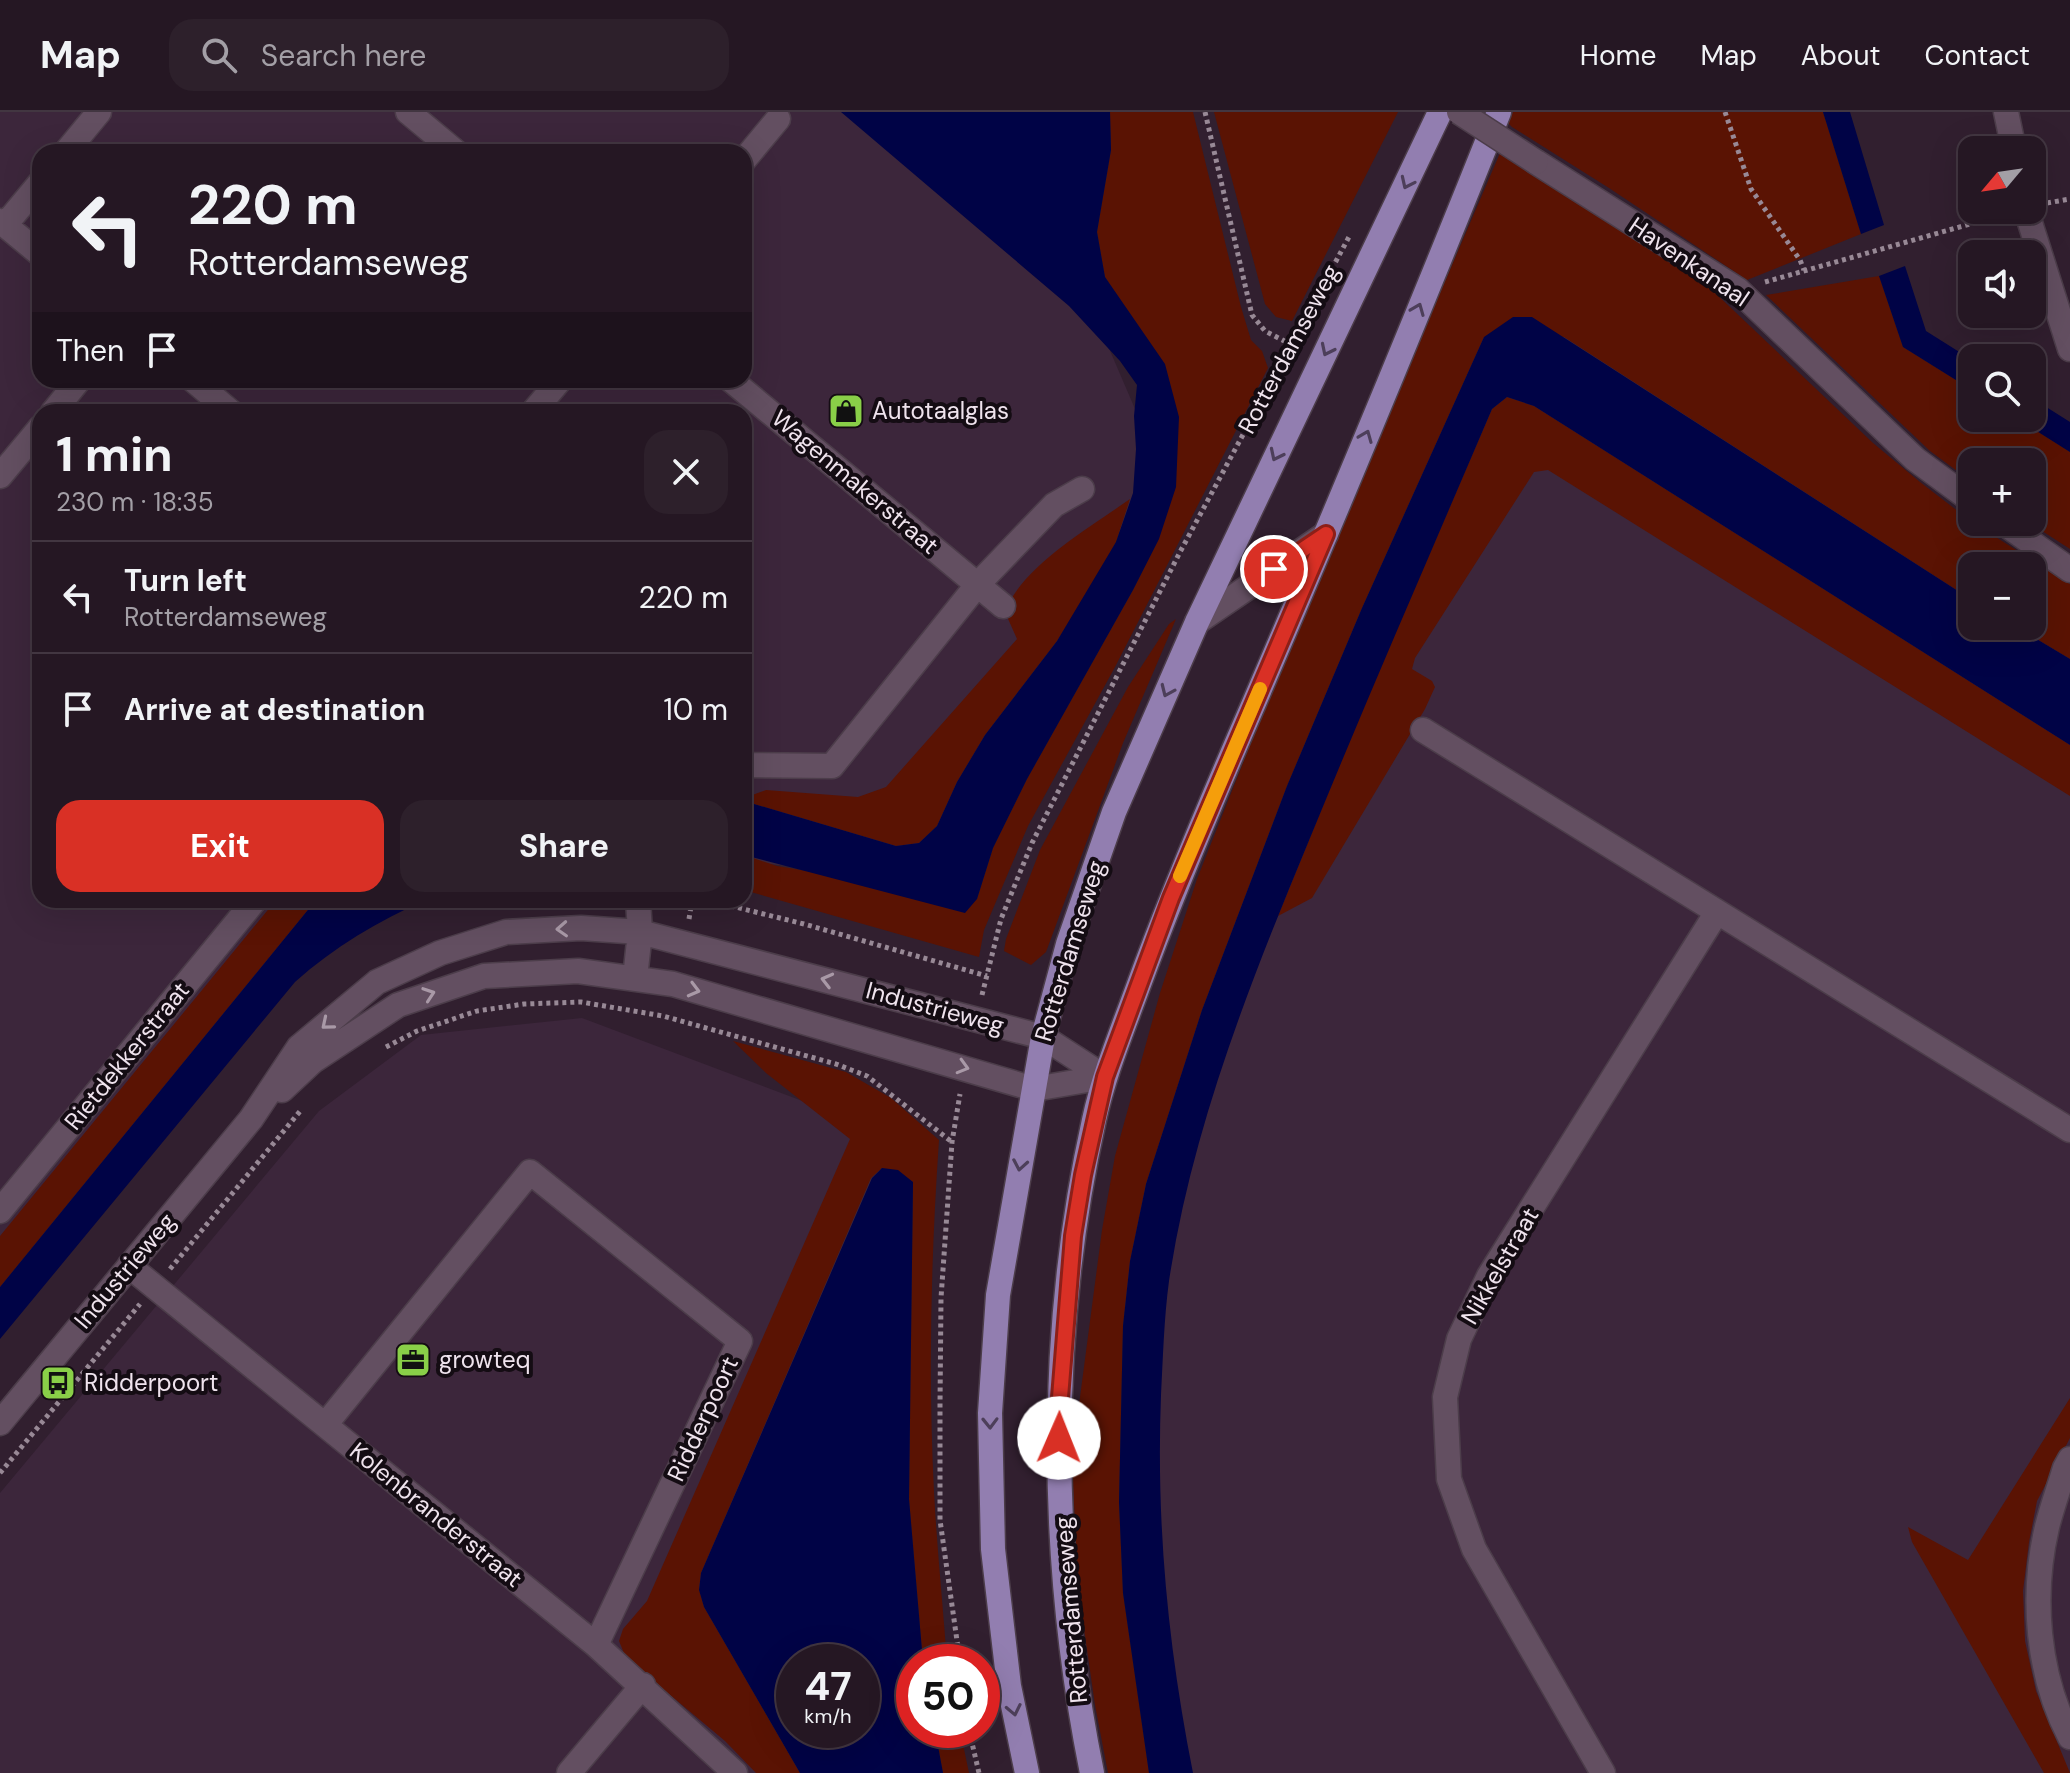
<!DOCTYPE html>
<html lang="en">
<head>
<meta charset="utf-8">
<style>
  body { margin:0; font-family:"DM Sans",sans-serif; background:#2d202b; color:#f1f3f6; height:100vh; display:flex; flex-direction:column; font-size:30px; white-space:nowrap }
  * { box-sizing:border-box; margin:0 }
  p { font-size:26px; color:#a39fa6 }
  .icon { flex:none; width:44px; height:44px; fill:none; stroke:currentColor; stroke-width:2; stroke-linecap:round; stroke-linejoin:round }
  .map { position:relative; flex:1; overflow:hidden }
  .details { position:absolute; left:32px; top:292px; width:720px; height:504px; display:flex; flex-direction:column; background:#251723; border-radius:24px; box-shadow:0 8px 32px #0002,0 0 0 2px #423641 }
  .details>* { flex:none }
  .guide { position:absolute; left:32px; top:32px; width:720px; height:244px; border-radius:24px; box-shadow:0 8px 32px #0002,0 0 0 2px #423641; background:#251723; color:#f1f3f6; overflow:hidden }
  .needle { width:52px; rotate:241deg }
  .fabs { position:absolute; left:1958px; top:24px; display:grid; gap:16px }
  .fabs a { display:grid; place-items:center; width:88px; height:88px; border-radius:16px; background:#251723; box-shadow:0 8px 32px #0002,0 0 0 2px #423641; font-size:40px }
  .speed { position:absolute; left:776px; top:1532px; display:flex; gap:16px; font-size:40px; font-weight:700; text-align:center }
  .speed>* { display:grid; place-content:center; width:104px; height:104px; border-radius:50%; background:#251723; box-shadow:0 8px 32px #0002,0 0 0 2px #423641; line-height:1 }
  .speed small { font-size:20px; font-weight:400 }
  .speed .limit { border:12px solid #d22; background:#fff; color:#111 }
  .pin { position:absolute; display:grid; place-items:center; width:68px; height:68px; color:#fff; margin:-34px; border:4px solid #fff; border-radius:50%; box-shadow:0 2px 8px #0007 }
  .me { position:absolute; width:88px; margin:-44px; rotate:1deg; stroke-linejoin:round; filter:drop-shadow(0 0 6px #0008) }
  .turn { display:flex; align-items:center; gap:28px; height:168px; padding:0 24px; font-size:36px }
  .turn .icon { width:104px; height:104px; stroke-width:2.5 }
  .turn b { display:block; font-size:56px; line-height:68px }
  .then { display:flex; align-items:center; height:76px; padding:0 24px; background:#0003; gap:16px; font-size:30px }
  .round { display:grid; place-items:center; flex:none; width:84px; height:84px; border-radius:24px; background:#2d202b }
  .overview { display:flex; align-items:center; justify-content:space-between; height:136px; padding:0 24px }
  h1 { font-size:48px; font-weight:700; line-height:60px }
  .button { display:flex; gap:16px; margin-top:auto; padding:16px 24px }
  .button a { flex:1; height:92px; border-radius:24px; background:#d93025; color:#fff; font-size:32px; font-weight:700; line-height:92px; text-align:center }
  .button a+a { background:#2d202b; color:#f1f3f6 }
  ul { padding:0; list-style:none }
  li { display:flex; align-items:center; gap:24px; height:112px; padding:0 24px; border-top:2px solid #423641 }
  li div { flex:1 }
  li b { display:block; font-size:30px }
  li em { font-style:normal }
  header { display:flex; align-items:center; gap:48px; box-sizing:border-box; height:112px; padding:0 40px; background:#251723; border-bottom:2px solid #423641 }
  header strong { font-size:38px }
  nav { display:flex; gap:44px; margin-inline-start:auto; font-size:28px }
  .search { width:560px; height:72px; background:#2d202b; display:flex; align-items:center; gap:20px; box-sizing:border-box; padding:0 28px; border-radius:24px; color:#a39fa6; font-size:30px }
  .map>svg:first-child { display:block }
</style>
</head>
<body>
<header>
<strong>Map</strong>
<div class="search"><svg class="icon" aria-label="search" viewBox="0 0 24 24"><circle cx="10" cy="10" r="6"/><path d="M15 15l6 6"/></svg>Search here</div>
<nav><a>Home</a><a>Map</a><a>About</a><a>Contact</a></nav>
</header>
<div class="map">
<svg width="2070" height="1661" viewBox="0 0 2070 1661">
  <rect width="100%" height="100%" fill="#311f2f"/>
  <path fill="#3c263b" fill-rule="evenodd" d="M0 0H853L1080 169 1157 348 938 767 744 750V300H40V788H317L0 1181ZM40 40H744V268H40Z
    M1486 178 1574 192 2070 475V1661H1166L1116 1100ZM1972 454H2032V514H1972Z
    M582 906 895 1024 702 1465 807 1661H0V1381L319 999 421 923Z"/>
  <path fill="#5a1303" d="M1110 0H1193L1241 195 1251 228 1262 239 1268 256 1115 555 1028 714 984 818 979 845 744 778V743L777 754 977 787 993 736 1027 667 1133 478 1159 426 1131 206 1105 165 1097 120 1111 38Z
    M1214 0H1398L1292 209 1276 205 1265 192Z
    M1513 0H1823L1861 122 1747 168 1609 76 1512 15 1508 11Z
    M1500 41 1662 141 1711 177 1873 331 1920 370 1972 410 2070 472V547L2015 514H2032V454H1972V488L1564 225H1484L1362 496 1287 674 1202 898 1146 1072 1130 1149 1123 1214 1119 1390 1123 1481 1149 1661H1108L1095 1593 1082 1503 1076 1436 1072 1346 1102 1118 1115 1044 1160 881 1197 767 1295 520Z
    M1879 164 1903 235 1972 278V306H2016L2070 340V437L2028 410H2032V350H1972V370L1930 339 1766 183Z
    M1507 285 1534 294 2070 633V684L1548 358 1534 360 1415 546 1412 557 1432 569 1435 575 1425 597 1312 786 1278 804 1362 598 1492 297Z
    M1130 387 1116 430 1093 472 1057 529 985 623 957 670 937 714 919 731 896 734 744 689V686L766 678 858 685 886 675 1017 527 1005 500C1022 454 1091 415 1130 387Z
    M1176 507 1123 631 1046 840 1031 853 1004 839 1006 827 1040 738 1128 575 1169 512Z
    M276 788H316L0 1175V1124Z
    M733 929 846 960 891 986 939 1028C931 1145 928 1263 934 1380 937 1437 943 1494 947 1550H923L909 1387 913 1070 882 1056 871 1066 701 1461 699 1477 704 1495 800 1661H756L725 1629 626 1546 619 1529 623 1517 647 1489 850 1027 766 961Z
    M2070 1286V1326L2037 1389 2029 1430 2023 1479 2025 1529 2036 1579 2070 1661H2044L1912 1430 1908 1415 1968 1448Z
    M935 1618H960L969 1661H943Z"/>
  <path fill="#000346" fill-rule="evenodd" d="M841 0H1110L1111 38 1097 120 1105 165 1165 252 1179 305 1176 375 1159 427 1133 478 1027 667 993 736 977 787 965 801 744 743V689L896 734 919 731 937 714 957 670 985 623 1057 529 1116 430 1133 381 1136 337 1134 304 1137 273 1120 249 1069 194Z
    M1823 0H1850L1884 113 1861 122Z
    M1905 154 1926 219 1972 248V278L1903 235 1879 164Z
    M1513 205H1532L1972 488V514H2015L2070 547V633L1534 294 1507 285 1492 297C1431 440 1369 582 1310 726 1251 868 1192 1016 1169 1169 1164 1206 1163 1246 1161 1283 1156 1412 1168 1535 1193 1661H1149L1123 1481 1119 1390 1123 1214 1130 1149 1146 1072 1202 898 1287 674 1362 496 1484 225Z
    M2032 286 2070 310V340L2016 306H2032Z
    M316 788H426C378 809 334 835 295 870L0 1227V1175Z
    M882 1056 898 1058 913 1070 909 1387 923 1550H914V1618H935L943 1661H800L704 1495 699 1478 701 1461 872 1066ZM794 1550H862V1618H794Z"/>
  <g fill="none" stroke-linecap="round" stroke-linejoin="round">
    <defs>
      <path id="minor" d="M408 0 456 40
        M2006 0 2014 38
        M66 40 99 0
        M744 48 778 7
        M1536 50 1738 178 1915 347 1972 389
        M2026 98 2070 237
        M0 109 40 142
        M5 113 40 71
        M193 268 231 300
        M731 268 1003 494
        M53 300 79 268
        M533 300 560 268
        M0 364 40 316
        M2002 410 2070 458
        M1197 510 1326 422
        M1423 618 2070 1018
        M744 651 747 653 832 654 978 472 1054 393 1082 377
        M635 866 640 820 638 788
        M282 978 313 949 398 893 484 864 578 859 673 872 1034 977 1105 965
        M0 1099 255 788
        M129 1154 596 1533 735 1661
        M0 1311 251 1007 299 935 377 870 440 841 506 820 581 816 640 820 1043 925 1105 965
        M325 1313 530 1060 740 1229 596 1533
        M2070 1347 2065 1356C2059 1376 2052 1395 2047 1415 2031 1483 2037 1563 2070 1625
        M569 1661 643 1573
        M1603 1661 1474 1437 1449 1367 1445 1285 1459 1227 1489 1164 1717 800"/>
      <path id="major" d="M1027 1661 1009 1574 993 1437 990 1301 998 1183 1043 925 1068 832 1114 700 1197 510 1440 0
        M1092 1661C1049 1449 1047 1220 1094 1008 1104 962 1122 919 1138 875 1173 779 1213 685 1254 591 1338 395 1420 198 1499 0"/>
    </defs>
    <use href="#minor" stroke="#4c3d4a" stroke-width="27"/>
    <use href="#major" stroke="#4c3d4a" stroke-width="27"/>
    <path stroke="#988996" stroke-width="5" stroke-dasharray="4 4" stroke-linecap="butt" d="M1205 0 1252 203 1265 219 1292 233
      M1725 0 1751 77 1800 148 1804 158
      M2047 91 2070 87
      M1765 170 2002 103
      M707 788 804 812 987 864
      M689 807 692 788
      M982 883 1001 807 1032 731 1179 442 1350 123
      M386 935 417 919 477 899 524 892 581 890 663 904 836 952 867 964 952 1030
      M170 1157 301 998
      M0 1361 140 1192
      M960 1550 940 1408V1293L941 1186 952 1030 960 982
      M969 1618 979 1661"/>
    <use href="#minor" stroke="#634f61" stroke-width="24"/>
    <use href="#major" stroke="#927eb0" stroke-width="24"/>
    <defs>
      <path id="minor-bridge" d="M1459 0 1536 50"/>
    </defs>
    <use href="#minor-bridge" stroke="#4c3d4a" stroke-width="27" stroke-linecap="butt"/>
    <use href="#minor-bridge" stroke="#634f61" stroke-width="24"/>
  </g>
  <defs><path id="oneway-chevron" d="M-2-3.5L2.5 0L-2 3.5" fill="none" stroke-width="1.6" stroke-linecap="round" stroke-linejoin="round" transform="scale(2)"/></defs>
  <g stroke="#4d3f5a">
    <use href="#oneway-chevron" transform="translate(1407 71) rotate(115)"/>
    <use href="#oneway-chevron" transform="translate(1418 197) rotate(-68)"/>
    <use href="#oneway-chevron" transform="translate(1327 238) rotate(116)"/>
    <use href="#oneway-chevron" transform="translate(1366 324) rotate(-68)"/>
    <use href="#oneway-chevron" transform="translate(1276 343) rotate(116)"/>
    <use href="#oneway-chevron" transform="translate(1167 579) rotate(114)"/>
    <use href="#oneway-chevron" transform="translate(1020 1053) rotate(100)"/>
    <use href="#oneway-chevron" transform="translate(990 1311) rotate(89)"/>
    <use href="#oneway-chevron" transform="translate(1014 1598) rotate(78)"/>
  </g>
  <g stroke="#a999a7">
    <use href="#oneway-chevron" transform="translate(562 817) rotate(177)"/>
    <use href="#oneway-chevron" transform="translate(827 868) rotate(-166)"/>
    <use href="#oneway-chevron" transform="translate(694 878) rotate(15)"/>
    <use href="#oneway-chevron" transform="translate(429 882) rotate(-19)"/>
    <use href="#oneway-chevron" transform="translate(327 912) rotate(140)"/>
    <use href="#oneway-chevron" transform="translate(963 955) rotate(16)"/>
  </g>
  <g fill="none" stroke-linecap="round" stroke-linejoin="round">
    <defs>
      <path id="route" d="M1059 1326V1298L1073 1124 1083 1063 1105 965 1171 786 1326 422 1274 457"/>
    </defs>
    <use href="#route" stroke="#8d1f18" stroke-width="20"/>
    <use href="#route" stroke="#d93025" stroke-width="14"/>
    <path stroke="#f59e0b" stroke-width="14" d="M1180 764 1260 577"/>
  </g>
  <defs>
    <symbol id="shop-square" viewBox="-11 -11 22 22"><rect x="-9" y="-9" width="18" height="18" rx="4" fill="#89cf48" stroke="#140c13"/><path d="M-5-2.5h2.3a2.7 3.5 0 0 1 5.4 0H5L5.5 6h-11ZM-1.5-2.5h3a1.5 2.3 0 0 0-3 0Z" fill="#111"/></symbol>
    <symbol id="office-square" viewBox="-11 -11 22 22"><rect x="-9" y="-9" width="18" height="18" rx="4" fill="#89cf48" stroke="#140c13"/><path d="M-6-3h4V-5.5h4V-3h4V5H-6ZM-1-4.5V-3h2v-1.5ZM-6 0V1H6V0Z" fill="#111"/></symbol>
    <symbol id="bus-square" viewBox="-11 -11 22 22"><rect x="-9" y="-9" width="18" height="18" rx="4" fill="#89cf48" stroke="#140c13"/><path d="M-5-6H5V4H4V6H2V4H-2V6H-4V4H-5ZM-3.5-4V0h7V-4ZM-3.5 1.2v1.5H-2V1.2ZM2 1.2v1.5H3.5V1.2Z" fill="#111"/></symbol>
  </defs>
  <g fill-rule="evenodd">
    <use href="#shop-square" x="826" y="279" width="40" height="40"/>
    <use href="#office-square" x="393" y="1228" width="40" height="40"/>
    <use href="#bus-square" x="38" y="1251" width="40" height="40"/>
  </g>
  <g text-anchor="middle" stroke-width="8" stroke-linejoin="round" paint-order="stroke">
    <g font-size="24" fill="#efe3ed" stroke="#140c13">
      <text transform="translate(1689 150) rotate(34)" y="8">Havenkanaal</text>
      <text transform="translate(1289 237) rotate(-62)" y="8">Rotterdamseweg</text>
      <text transform="translate(855 370) rotate(40)" y="8">Wagenmakerstraat</text>
      <text transform="translate(1070 839) rotate(-73)" y="8">Rotterdamseweg</text>
      <text transform="translate(935 896) rotate(15)" y="8">Industrieweg</text>
      <text transform="translate(127 944) rotate(-51)" y="8">Rietdekkerstraat</text>
      <text transform="translate(1500 1154) rotate(-60)" y="8">Nikkelstraat</text>
      <text transform="translate(125 1159) rotate(-50)" y="8">Industrieweg</text>
      <text transform="translate(703 1307) rotate(-65)" y="8">Ridderpoort</text>
      <text transform="translate(436 1403) rotate(39)" y="8">Kolenbranderstraat</text>
      <text transform="translate(1071 1498) rotate(-95)" y="8">Rotterdamseweg</text>
    </g>
    <g font-size="24" fill="#efe3ed" stroke="#140c13" text-anchor="start">
      <text x="872" y="307">Autotaalglas</text>
      <text x="439" y="1256">growteq</text>
      <text x="84" y="1279">Ridderpoort</text>
    </g>
  </g>
</svg>
<div class="fabs">
<a><svg class="needle" viewBox="-14 -14 28 28"><path d="M0-13l5 13h-10z" fill="#e53935"/><path d="M0 13l5-13h-10z" fill="#a39fa6"/></svg></a>
<a><svg class="icon" aria-label="sound" viewBox="0 0 24 24"><path d="M4 9h4l5-4v14l-5-4H4zM17 9q2 3 0 6"/></svg></a>
<a><svg class="icon" aria-label="search" viewBox="0 0 24 24"><circle cx="10" cy="10" r="6"/><path d="M15 15l6 6"/></svg></a>
<a>+</a>
<a>−</a>
</div>
<div class="speed"><div>47<small>km/h</small></div><div class="limit">50</div></div>
<div class="pin" style="left:1274px;top:457px;background:#d93025"><svg class="icon" aria-label="arrive" viewBox="0 0 24 24"><path d="M6 21V4h12l-3 4 3 4H6"/></svg></div>
<svg class="me" style="left:1059px;top:1326px" viewBox="-20 -20 40 40"><circle r="19" fill="#fff"/><path d="M0-13L10 11 0 6-10 11z" fill="#d93025"/></svg>
<div class="guide">
<div class="turn"><svg class="icon" aria-label="left" viewBox="0 0 24 24"><path d="M17 20v-9H6M10 6l-5 5 5 5"/></svg><div><b>220 m</b>Rotterdamseweg</div></div>
<div class="then">Then<svg class="icon" aria-label="arrive" viewBox="0 0 24 24"><path d="M6 21V4h12l-3 4 3 4H6"/></svg></div>
</div>
<section class="details">
<div class="overview"><div><h1>1 min</h1><p>230 m · 18:35</p></div><a class="round"><svg class="icon" aria-label="close" viewBox="0 0 24 24"><path d="M6 6l12 12M18 6L6 18"/></svg></a></div>
<ul>
<li><svg class="icon" aria-label="left" viewBox="0 0 24 24"><path d="M17 20v-9H6M10 6l-5 5 5 5"/></svg><div><b>Turn left</b><p>Rotterdamseweg</p></div><em>220 m</em></li>
<li><svg class="icon" aria-label="arrive" viewBox="0 0 24 24"><path d="M6 21V4h12l-3 4 3 4H6"/></svg><div><b>Arrive at destination</b></div><em>10 m</em></li>
</ul>
<div class="button"><a>Exit</a><a>Share</a></div>
</section>
</div>
</body>
</html>
